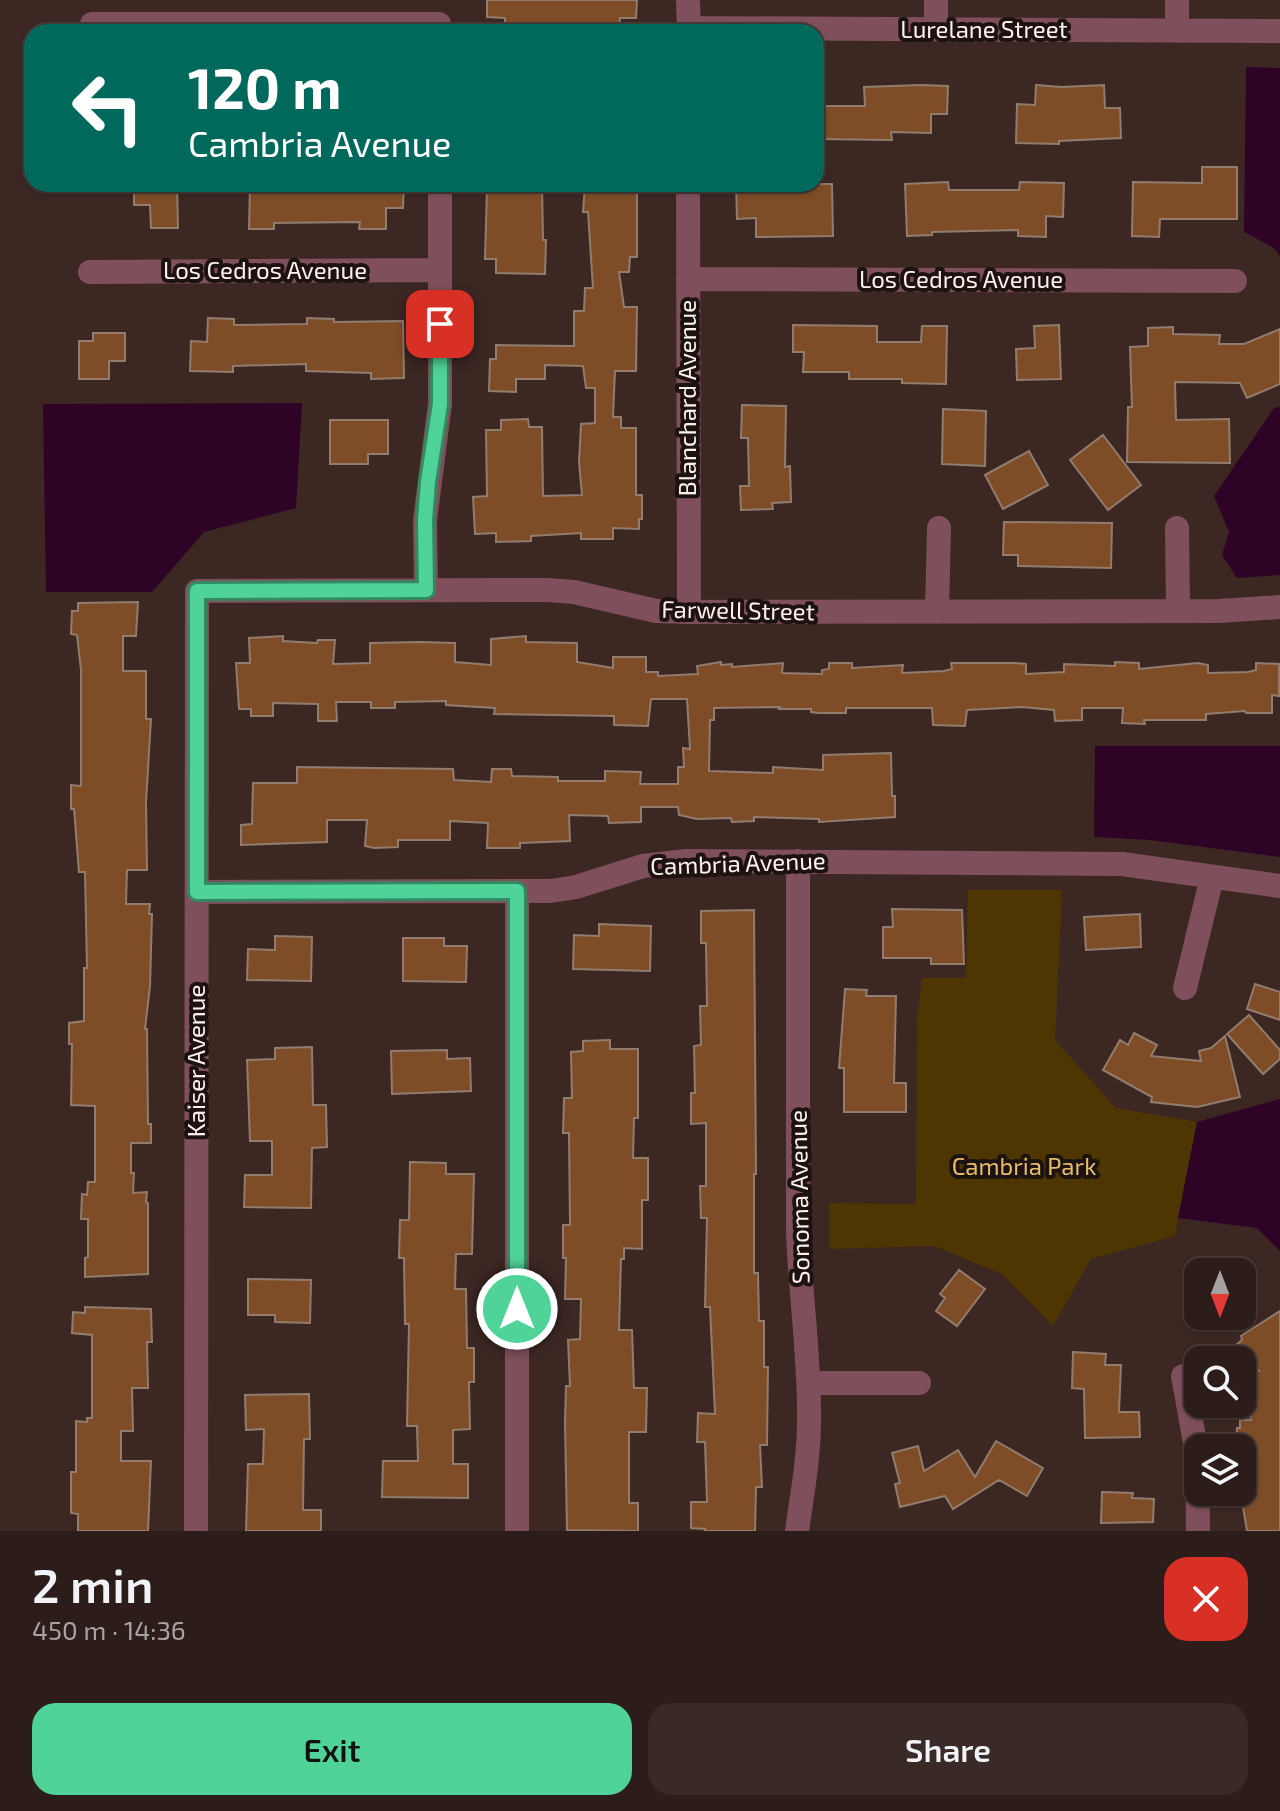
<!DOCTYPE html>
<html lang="en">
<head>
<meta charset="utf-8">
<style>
  body { margin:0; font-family:"Exo 2",sans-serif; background:#392a27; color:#f1f3f6; height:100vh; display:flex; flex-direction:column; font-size:30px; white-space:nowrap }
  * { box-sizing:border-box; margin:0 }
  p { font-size:26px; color:#a7a2a2 }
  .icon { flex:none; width:44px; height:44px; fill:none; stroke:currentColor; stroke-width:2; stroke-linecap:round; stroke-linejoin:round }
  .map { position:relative; height:1531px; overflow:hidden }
  .details { display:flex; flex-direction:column; background:#2d1d1a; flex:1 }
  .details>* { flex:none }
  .guide { position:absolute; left:24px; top:24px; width:800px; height:168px; border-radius:24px; box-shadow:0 2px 6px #0004,0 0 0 2px #483b39; background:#00695c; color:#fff; overflow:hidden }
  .needle { width:52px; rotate:180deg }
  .buttons { position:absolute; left:1184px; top:1258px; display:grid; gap:16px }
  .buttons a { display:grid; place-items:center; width:72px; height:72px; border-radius:16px; background:#2d1d1a; box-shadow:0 2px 6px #0004,0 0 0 2px #483b39; font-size:40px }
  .pin { position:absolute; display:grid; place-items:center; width:68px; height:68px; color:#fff; margin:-34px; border-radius:16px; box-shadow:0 4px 12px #0006 }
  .me { position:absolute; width:88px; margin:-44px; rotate:0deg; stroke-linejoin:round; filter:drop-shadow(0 0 6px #0008) }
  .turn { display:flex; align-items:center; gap:28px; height:168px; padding:0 32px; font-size:36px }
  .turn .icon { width:104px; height:104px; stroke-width:2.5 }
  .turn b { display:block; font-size:56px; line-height:68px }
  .round { display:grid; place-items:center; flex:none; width:84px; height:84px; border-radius:24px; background:#392a27 }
  .head { display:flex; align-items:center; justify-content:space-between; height:136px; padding:0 32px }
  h1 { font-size:48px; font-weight:600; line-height:60px }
  .button { display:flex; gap:16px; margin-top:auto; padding:16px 32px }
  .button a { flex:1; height:92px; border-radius:24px; background:#50d398; color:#111; font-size:32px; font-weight:600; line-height:92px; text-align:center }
  .button a+a { background:#392a27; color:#f1f3f6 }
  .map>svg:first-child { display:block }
</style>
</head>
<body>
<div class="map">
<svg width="1280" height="1531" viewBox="0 0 1280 1531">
  <rect width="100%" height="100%" fill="#3c2723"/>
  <path fill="#4d3601" d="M968 890H1062L1055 1040 1116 1108 1197 1122 1175 1236 1091 1259 1053 1326 1002 1274 934 1246 829 1249V1203L916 1204 917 1020 922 978H966Z"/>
  <path fill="#2f0326" d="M1246 67 1280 68V256L1274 248 1244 232Z
    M302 403 296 508 204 532 152 592H46L43 404Z
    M1280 407V575L1237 578 1222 555 1229 532 1214 496 1274 408Z
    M1095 746H1280V857L1150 840 1094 837Z
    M1280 1099V1251L1257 1228 1178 1218 1197 1122Z"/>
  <path fill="#7e4d27" stroke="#917c6e" stroke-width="2" d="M487 0H637L636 18H620L619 25H614V32H505V18L487 17Z
    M921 85 948 86 947 114H931V133L891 132 892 140 816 139V106H865L864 87Z
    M1036 85 1061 87 1104 85 1105 108H1120L1121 138 1059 141V144L1016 143 1017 104 1035 105Z
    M1202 167H1237V219H1160L1159 237 1132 236 1133 182 1202 183Z
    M948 182 949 190H1019L1020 182 1064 183 1063 217 1046 216V237L1018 236V230L932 232V235L907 236 905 184Z
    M134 184H177L178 228H151L150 205H134Z
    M250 184H404L403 208H386V229H359L360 222 274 223V229H249Z
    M511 184H542L543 240H546L545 274 496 273V259H485L487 188H511Z
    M585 184 637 187V257H630L629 272H619L624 307H637L636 371H615L613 417H621V428H636V495H642V519H639V529L613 528V539H581V533L531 536V541L496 542V533L475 534 473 497 487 496 486 430H501V420L528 419 529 427H542L543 496 582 495 579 462 581 424 595 423V388H586L583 366 545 365V379H516V392L489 391 490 359H496V345L574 346V311H584L585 288H593L588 212H583Z
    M736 184H832L833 236 756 237V218L737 219Z
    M208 318 234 319V325L307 324V318L334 319V322L403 321 404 378 371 379V373L306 371V364L233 366V372L190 371 191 341 207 342Z
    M793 325 877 326V342H921L922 326H947L946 384 902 383V379H849V372H803L804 352H793Z
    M1059 325 1061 379 1017 380 1016 349 1035 348 1034 326Z
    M1173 327V334L1220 335 1219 344H1244L1280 329V384L1247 398 1240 383 1175 382 1176 420 1229 419 1230 463 1127 462 1128 407H1132L1130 347 1148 346V328Z
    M93 333H125V361H109V379H79V341H93Z
    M742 405 786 406 785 467 790 466 791 502 772 503 773 509 741 510 740 486H749L748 438H741Z
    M943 409 986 411 985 466 942 464Z
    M330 420H388V454H368V464H330Z
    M1103 435 1141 485 1108 510 1070 460Z
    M1029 451 1048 485 1003 509 985 475Z
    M1004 522 1112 523 1111 568 1018 566V555H1003Z
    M138 602 136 636H123V671H146V719H151L146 802 147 870H127L126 904H150L149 914H152L150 986 145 1029H147L148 1124H151V1143H131V1173H134L133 1193 147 1192 146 1202 148 1203V1274L85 1277V1258L88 1257V1219H81L82 1194 87 1195 88 1182H95V1106L71 1105 72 1044H69V1023L84 1021V968H87L85 872H79L74 809H71V785L81 786V670L77 635 71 634 72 611H78V603Z
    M283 636V641L317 643 318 640H335L333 664 370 663V643L420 642 455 643V662L491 665V639L526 636V642L577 643V662L613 668V657H646V672H658V676L698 674 697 666 721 662V665L732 664V667L783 663 782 673 822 674V670L829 669V663H852V668L903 665 902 673 944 671 952 669 951 663H1015L1026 664V674L1064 672V664L1115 666V662L1139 663V669L1198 663 1208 665V673L1248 672 1256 670V663L1279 664V696L1272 695V713H1246L1245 711 1206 714V720H1144L1145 724 1122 723 1123 708H1082V720L1055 721 1054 710 1022 707 967 710 965 726 933 725 932 708H846V713H819L811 712V709H779L780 707 714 708V720H710L709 771 773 773V767L823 770V755L891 753 892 796H895V817L819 822V819L754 817V821L732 822 731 818 697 819 679 815 678 807H641V822L609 823 608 816 569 815 570 841 520 843V848H487L488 823 450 821V840H398V847L374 848 365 846 367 820H327V842L241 845V825L252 824 253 783H297V767L453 769 454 780 491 782 492 769H511L512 776 558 777V781H605V771L641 772 640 784H678V767H684L683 748 690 749 687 699H651L648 726 614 725V716L494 714 495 708 446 705V701L395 702V708H371V702H336L337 721H318V704L273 703V716H251V709H239L236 663H250L249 638Z
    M892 909 962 910 964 964H931V958H883V927H893Z
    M754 910 756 1174H754V1273H758L759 1321H764V1367H768L767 1445H760L762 1487H756L755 1531H705V1529L691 1528V1502H707L705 1442H697L698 1413 715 1414 710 1307H705L707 1218H701L700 1186H706V1123L691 1124V1093H695L694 1046 701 1045 700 1006H707L706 943H701V911Z
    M1140 914 1141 947 1086 950 1084 917Z
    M599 924 651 926 650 971 573 969 574 935 599 936Z
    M275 936 312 937 311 981 247 980 248 949 275 950Z
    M403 938H444V946H467L466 982 403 981Z
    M1255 984 1280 992V1020L1247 1009Z
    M845 989 867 990 866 996H896L894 1083H906V1112H844V1068H839Z
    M1249 1015 1280 1050V1059L1263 1074 1227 1034Z
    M1134 1033 1157 1045 1151 1056 1201 1061 1199 1051 1211 1048 1225 1036 1240 1097 1197 1107 1151 1102 1152 1097 1103 1070 1120 1040 1128 1045Z
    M610 1040V1049H638V1118H634L633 1158H648V1200H642V1249L624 1248V1259H621L619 1330H632L634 1388H647L646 1432H629V1503H638V1531L567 1530 565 1421 566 1386H570L568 1340 580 1339 581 1299H565L566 1258H563V1225H570L569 1133H563L564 1098H572L571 1052 583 1051V1041Z
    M312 1047 313 1105H326L327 1147 312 1148 311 1208 244 1207 245 1175H272V1141H250L247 1060 275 1059V1048Z
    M447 1050V1059L470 1058 471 1091 392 1094 391 1051Z
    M410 1162 446 1163V1174H474L472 1254H456L455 1289H466L467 1348H474V1382H469L470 1429 453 1430V1464H468V1498L382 1497 383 1461H418L417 1426H407L409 1324H405L404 1258H399L400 1220H409Z
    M959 1270 985 1289 957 1326 936 1311 945 1298 940 1294Z
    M248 1279 311 1280 310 1323 275 1322V1315H248Z
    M85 1307 151 1309 152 1342H147L148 1388H132L133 1431H121V1461H151L148 1531H78V1514L71 1513V1472H76V1421L87 1422V1418H92V1335L72 1333 73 1312 85 1313Z
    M1280 1311V1531H1247L1242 1501V1448H1236L1237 1428H1240V1420H1251L1243 1375 1259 1371 1236 1345 1242 1340 1241 1336Z
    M1073 1352 1106 1354 1105 1365H1121L1119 1412H1139L1140 1437 1085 1438 1084 1389 1072 1388Z
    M309 1394 310 1439H304L303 1510H321V1531H246L248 1464H263L264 1429 246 1430 245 1395Z
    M996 1441 1043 1468 1027 1496 999 1480 953 1509 945 1496 900 1507 895 1484 900 1483 892 1453 918 1446 924 1471 958 1450 975 1477Z
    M1102 1492 1133 1493 1132 1498 1154 1499 1153 1522 1101 1523Z"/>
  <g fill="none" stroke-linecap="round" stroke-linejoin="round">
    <path stroke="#7f505b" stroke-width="24" d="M688 0 689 32
      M936 0V29
      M1177 0V31
      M92 24H439
      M689 28 1280 31
      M688 184 689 612
      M90 272 440 270
      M688 279 1235 281
      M1177 528 1178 611
      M426 590 425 520 440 404V184
      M937 612 939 528
      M197 892 551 891 576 887 643 866 686 861 1122 864 1280 886
      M1185 988 1212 877
      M1183 1376 1197 1454 1198 1531
      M809 1383H919
      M196 1531 197 591 547 590 574 592 656 611 689 612 1219 611 1280 607
      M517 1531V891
      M797 1531C802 1495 809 1458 809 1421 810 1357 800 1294 798 1230V861"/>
  </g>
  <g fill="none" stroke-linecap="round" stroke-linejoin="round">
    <defs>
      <path id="route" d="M440 324V404L428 482 425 520 426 590 197 591V892L517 891V1309"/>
    </defs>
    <use href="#route" stroke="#348963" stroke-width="20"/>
    <use href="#route" stroke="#50d398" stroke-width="14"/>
  </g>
  <g text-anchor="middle" stroke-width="8" stroke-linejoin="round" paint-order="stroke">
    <g font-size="24" fill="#fff0ed" stroke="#1c1311">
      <text x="984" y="38">Lurelane Street</text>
      <text x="265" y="279">Los Cedros Avenue</text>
      <text x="961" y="288">Los Cedros Avenue</text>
      <text transform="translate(688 398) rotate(-90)" y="8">Blanchard Avenue</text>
      <text transform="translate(738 611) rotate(1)" y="8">Farwell Street</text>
      <text transform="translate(738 864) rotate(-2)" y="8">Cambria Avenue</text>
      <text transform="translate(197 1061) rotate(-90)" y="8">Kaiser Avenue</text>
      <text transform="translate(800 1197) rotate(-91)" y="8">Sonoma Avenue</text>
    </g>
    <g font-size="24" fill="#e8bc68" stroke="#1c1311">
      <text x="1024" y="1175">Cambria Park</text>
    </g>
  </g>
</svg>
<div class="buttons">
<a><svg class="needle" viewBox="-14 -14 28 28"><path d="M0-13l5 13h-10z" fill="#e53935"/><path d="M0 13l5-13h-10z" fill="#a7a2a2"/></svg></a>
<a><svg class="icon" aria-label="search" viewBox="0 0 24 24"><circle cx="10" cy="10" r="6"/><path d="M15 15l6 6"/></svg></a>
<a><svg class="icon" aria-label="layers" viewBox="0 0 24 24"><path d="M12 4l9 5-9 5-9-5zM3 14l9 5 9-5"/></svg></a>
</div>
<div class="pin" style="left:440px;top:324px;background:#d93025"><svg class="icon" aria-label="arrive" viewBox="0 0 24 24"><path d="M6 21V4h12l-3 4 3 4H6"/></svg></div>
<svg class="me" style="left:517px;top:1309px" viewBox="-20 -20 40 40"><circle r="17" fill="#50d398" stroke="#fff" stroke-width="3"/><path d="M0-11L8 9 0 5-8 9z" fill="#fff"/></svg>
<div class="guide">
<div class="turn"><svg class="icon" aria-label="left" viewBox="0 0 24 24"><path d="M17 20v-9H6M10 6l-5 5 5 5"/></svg><div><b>120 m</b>Cambria Avenue</div></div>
</div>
</div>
<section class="details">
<div class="head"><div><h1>2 min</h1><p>450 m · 14:36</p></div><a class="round" style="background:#d93025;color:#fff"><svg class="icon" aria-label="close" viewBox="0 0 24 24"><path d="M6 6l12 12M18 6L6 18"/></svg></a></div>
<div class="button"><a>Exit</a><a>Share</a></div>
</section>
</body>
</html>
